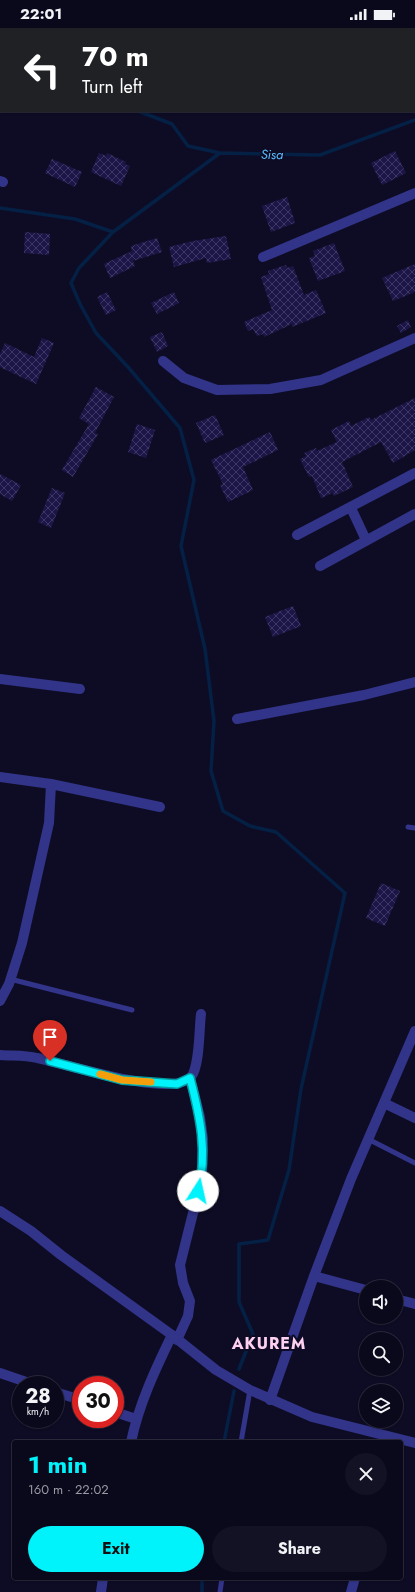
<!DOCTYPE html>
<html lang="en">
<head>
<meta charset="utf-8">
<style>
  body { margin:0; font-family:Jost,sans-serif; background:#131225; color:#f1f3f6; height:100vh; display:flex; flex-direction:column; font-size:15px; white-space:nowrap }
  * { box-sizing:border-box; margin:0 }
  p { font-size:13px; color:#999aa3 }
  .icon { flex:none; width:22px; height:22px; fill:none; stroke:currentColor; stroke-width:2; stroke-linecap:round; stroke-linejoin:round }
  .map { position:relative; flex:1; overflow:hidden }
  .drawer { position:absolute; left:12px; top:1412px; width:391px; height:140px; display:flex; flex-direction:column; background:#0a091c; border-radius:4px; box-shadow:0 1px 3px #0004,0 0 0 1px #2a2a3b }
  .drawer>* { flex:none }
  .banner { position:absolute; left:0px; top:0px; width:415px; height:84px; box-shadow:0 1px 3px #0004,0 0 0 1px #2a2a3b; background:#202124; color:#fff; overflow:hidden }
  .tools { position:absolute; left:359px; top:1252px; display:grid; gap:8px }
  .tools a { display:grid; place-items:center; width:44px; height:44px; border-radius:50%; background:#0a091c; box-shadow:0 1px 3px #0004,0 0 0 1px #2a2a3b; font-size:20px }
  .speed { position:absolute; left:12px; top:1348px; display:flex; gap:8px; font-size:20px; font-weight:700; text-align:center }
  .speed>* { display:grid; place-content:center; width:52px; height:52px; border-radius:50%; background:#0a091c; box-shadow:0 1px 3px #0004,0 0 0 1px #2a2a3b; line-height:1 }
  .speed small { font-size:10px; font-weight:400 }
  .speed .limit { border:6px solid #d22; background:#fff; color:#111 }
  .pin { position:absolute; display:grid; place-items:center; width:34px; height:34px; color:#fff; margin:-41px -17px; border-radius:50% 50% 50% 0; rotate:-45deg; box-shadow:0 0 4px #0007 }
  .pin .icon { rotate:45deg }
  .me { position:absolute; width:44px; margin:-22px; rotate:10deg; stroke-linejoin:round; filter:drop-shadow(0 0 3px #0008) }
  .turn { display:flex; align-items:center; gap:14px; height:84px; padding:0 16px; font-size:18px }
  .turn .icon { width:52px; height:52px; stroke-width:2.5 }
  .turn b { display:block; font-size:28px; line-height:34px }
  .round { display:grid; place-items:center; flex:none; width:42px; height:42px; border-radius:21px; background:#131225 }
  .summary { display:flex; align-items:center; justify-content:space-between; height:68px; padding:0 16px }
  h1 { font-size:24px; font-weight:700; line-height:30px; color:#00f2fa }
  .button { display:flex; gap:8px; margin-top:auto; padding:8px 16px }
  .button a { flex:1; height:46px; border-radius:24px; background:#00f2fa; color:#111; font-size:16px; font-weight:700; line-height:46px; text-align:center }
  .button a+a { background:#131225; color:#f1f3f6 }
  .status { display:flex; justify-content:space-between; align-items:center; height:28px; padding:0 20px; background:#0a091c; direction:ltr }
  .status svg { height:11px; fill:currentColor }
  .map>svg:first-child { display:block }
</style>
</head>
<body>
<div class="status"><b>22:01</b><svg viewBox="0 0 49 12"><path d="M0 12V9h3v3zM5 12V6h3v6zM10 12V3h3v9zM15 12V0h3v12zM26 1h20v11H26zM47 4h2v5h-2z"/></svg></div>
<div class="map">
<svg width="415" height="1564" viewBox="0 0 415 1564">
  <defs>
    <pattern id="building-cross-hatch" width="8" height="8" patternUnits="userSpaceOnUse"><rect width="8" height="8" fill="#1c1648"/><path d="M0 0l8 8M0 8l8-8" fill="none" stroke="#3c3763"/></pattern>
  </defs>
  <rect width="100%" height="100%" fill="#0e0c25"/>
  <g fill="none" stroke-linecap="round" stroke-linejoin="round">
    <path stroke="#042045" stroke-width="3.5" d="M0 18 1 19
      M138 83 172 96 188 118 220 125 320 127 415 92
      M220 125 113 204 79 240 71 255 80 276 96 305 128 339 180 400 194 452 181 518 205 621 214 693 211 743 223 783 250 798 276 804 345 865 301 1061 289 1142 268 1212 239 1216V1274L253 1306 239 1341
      M0 180 75 191 113 204
      M224 1414 234 1363
      M202 1564V1550"/>
  </g>
  <path fill="url(#building-cross-hatch)" d="M395 123 406 145 382 157 371 135Z
    M99 125 106 128 107 125 126 134 125 136 130 138 121 158 91 144Z
    M52 131 82 144 75 159 45 145Z
    M287 169 295 195 271 204 262 178Z
    M25 204 50 206 49 227 24 225Z
    M226 208 231 231 207 235 206 230 174 239 169 219 193 213Z
    M157 210 162 224 133 233 135 238 110 250 104 236 132 223 131 218Z
    M334 215 345 243 318 253 309 230 315 228 313 223Z
    M415 236V264L393 273 382 250Z
    M286 237 287 240 293 238 304 267 316 262 326 285 292 299V296L264 309 263 306 257 308 253 301 248 303 244 294 272 282 261 249 269 246 268 243Z
    M107 264 116 282 106 287 97 269Z
    M174 264 179 275 157 286 151 275Z
    M408 292 411 299 401 305 397 298Z
    M162 304 168 318 157 324 150 309Z
    M42 310 54 315 36 356 0 339V326L5 315 34 329Z
    M96 359 114 369 95 405 98 406 73 449 62 442 89 396 79 390Z
    M415 370V422L393 435 381 414 342 434 353 459 334 468 333 465 321 470 312 448 309 449 300 431 306 428 304 425 316 420 317 423 337 414 331 402 349 393 351 398 369 389 371 392Z
    M215 387 224 407 205 415 196 395Z
    M137 396 155 402 146 430 128 424Z
    M270 404 278 422 243 439 253 462 228 474 220 457 223 456 211 432Z
    M0 446 21 457 12 473 0 466Z
    M52 460 65 465 51 500 38 494Z
    M293 578 301 598 273 609 265 589Z
    M381 855 400 863 385 898 366 890Z"/>
  <g fill="none" stroke-linecap="round" stroke-linejoin="round">
    <path stroke="#323489" stroke-width="5" d="M408 799 415 800
      M10 951 132 982
      M368 1111 415 1135
      M241 1414 250 1362
      M220 1564 222 1550"/>
    <path stroke="#323489" stroke-width="10" d="M358 0 359 1
      M112 1V0
      M0 153 3 154
      M263 229 415 165
      M163 333 184 350 217 362 270 361 321 352 415 310
      M351 480 366 512
      M297 507 415 445
      M320 538 415 486
      M0 651 80 661
      M237 691 364 667 415 654
      M0 749 51 756 160 779
      M0 973 9 956 22 915 49 795 51 756
      M0 1027C12 1028 25 1027 37 1030 63 1035 172 1071 191 1049 200 1038 199 1001 201 986
      M384 1075 415 1090
      M314 1248 366 1262
      M396 1271 415 1276
      M177 1312 188 1288 190 1273 183 1255 180 1237 202 1149 203 1111 200 1089 190 1050
      M0 1345 35 1357
      M55 1364 81 1372
      M270 1372 314 1248 351 1151 415 1003
      M115 1384 136 1391
      M131 1414C139 1376 155 1342 172 1307
      M101 1564 103 1550
      M351 1564 355 1550"/>
    <path stroke="#323489" stroke-width="10" d="M0 1183 31 1203 61 1227 172 1307 216 1342 250 1362 312 1389 415 1415"/>
  </g>
  <g fill="none" stroke-linecap="round" stroke-linejoin="round">
    <defs>
      <path id="route" d="M50 1033 122 1052 177 1056 190 1050C200 1088 208 1125 198 1163"/>
    </defs>
    <use href="#route" stroke="#009da2" stroke-width="10"/>
    <use href="#route" stroke="#00f2fa" stroke-width="7"/>
    <path stroke="#f59e0b" stroke-width="7" d="M100 1046 122 1052 151 1054"/>
  </g>
  <g text-anchor="middle" stroke-width="4" stroke-linejoin="round" paint-order="stroke">
    <g font-size="13" font-style="italic" fill="#5dbfff" stroke="#0e0c25">
      <text transform="translate(272 126) rotate(1)" y="5">Sisa</text>
    </g>
    <g font-size="16" font-weight="bold" letter-spacing="1" fill="#ffd1f1" stroke="#0e0c25">
      <text x="269" y="1321">AKUREM</text>
    </g>
  </g>
</svg>
<div class="tools">
<a><svg class="icon" aria-label="sound" viewBox="0 0 24 24"><path d="M4 9h4l5-4v14l-5-4H4zM17 9q2 3 0 6"/></svg></a>
<a><svg class="icon" aria-label="search" viewBox="0 0 24 24"><circle cx="10" cy="10" r="6"/><path d="M15 15l6 6"/></svg></a>
<a><svg class="icon" aria-label="layers" viewBox="0 0 24 24"><path d="M12 4l9 5-9 5-9-5zM3 14l9 5 9-5"/></svg></a>
</div>
<div class="speed"><div>28<small>km/h</small></div><div class="limit">30</div></div>
<div class="pin" style="left:50px;top:1033px;background:#d93025"><svg class="icon" aria-label="arrive" viewBox="0 0 24 24"><path d="M6 21V4h12l-3 4 3 4H6"/></svg></div>
<svg class="me" style="left:198px;top:1163px" viewBox="-20 -20 40 40"><circle r="19" fill="#fff"/><path d="M0-13L10 11 0 6-10 11z" fill="#00f2fa"/></svg>
<div class="banner">
<div class="turn"><svg class="icon" aria-label="left" viewBox="0 0 24 24"><path d="M17 20v-9H6M10 6l-5 5 5 5"/></svg><div><b>70 m</b>Turn left</div></div>
</div>
<section class="drawer">
<div class="summary"><div><h1>1 min</h1><p>160 m · 22:02</p></div><a class="round"><svg class="icon" aria-label="close" viewBox="0 0 24 24"><path d="M6 6l12 12M18 6L6 18"/></svg></a></div>
<div class="button"><a>Exit</a><a>Share</a></div>
</section>
</div>
</body>
</html>
